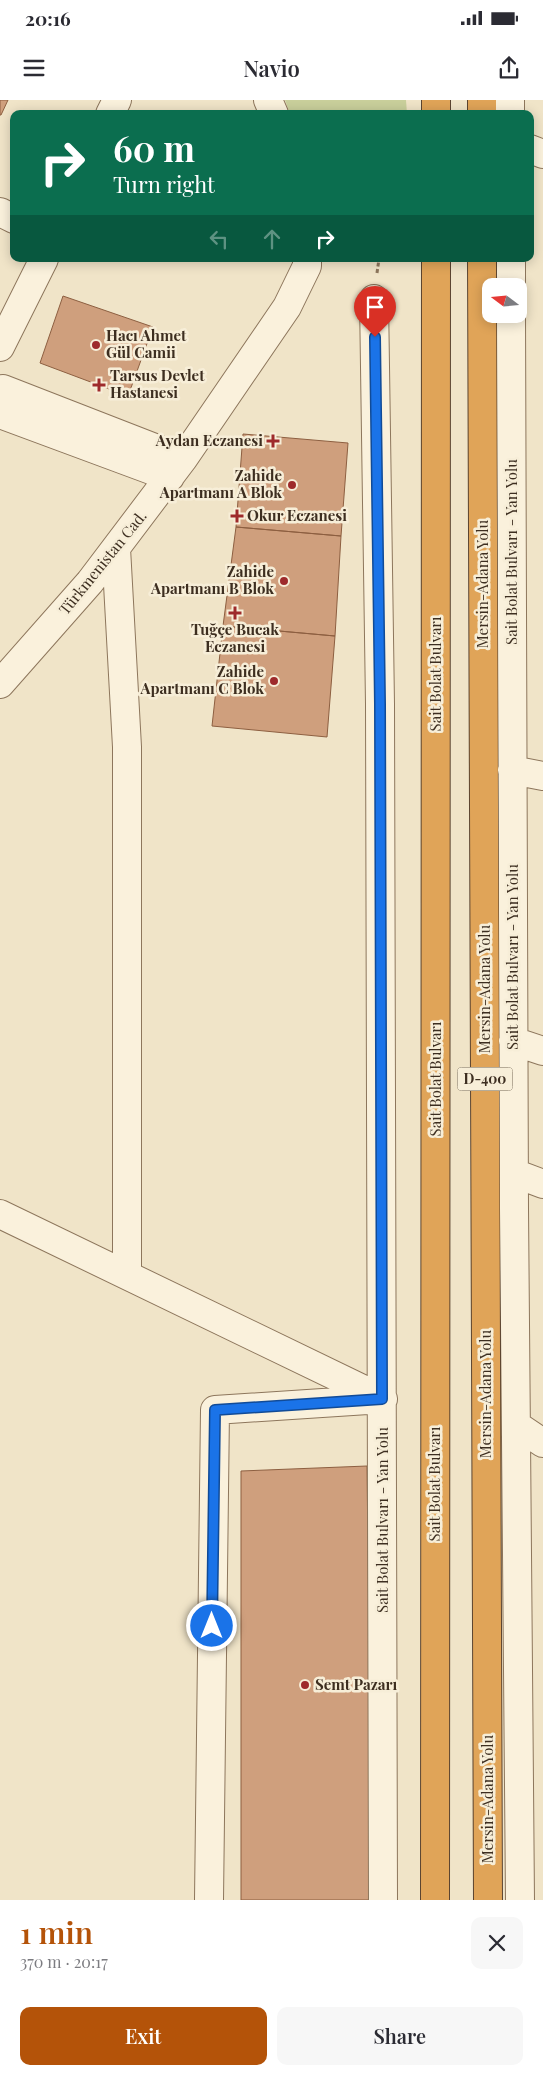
<!DOCTYPE html>
<html lang="en">
<head>
<meta charset="utf-8">
<style>
  body { margin:0; font-family:"Playfair Display",serif; background:#f7f7f7; color:#2b2b33; height:100vh; display:flex; flex-direction:column; font-size:19px; white-space:nowrap }
  * { box-sizing:border-box; margin:0 }
  p { font-size:16px; color:#7c7c81 }
  .icon { flex:none; width:28px; height:28px; fill:none; stroke:currentColor; stroke-width:2; stroke-linecap:round; stroke-linejoin:round }
  .map { position:relative; height:1800px; overflow:hidden }
  .side { display:flex; flex-direction:column; background:#fff; flex:1 }
  .side>* { flex:none }
  .banner { position:absolute; left:10px; top:10px; width:524px; height:152px; border-radius:10px; box-shadow:0 2px 12px #0003; background:#0b6e4f; color:#fff; overflow:hidden }
  .needle { width:32px; rotate:286deg }
  .tools { position:absolute; left:482px; top:178px; display:grid; gap:10px }
  .tools a { display:grid; place-items:center; width:45px; height:45px; border-radius:10px; background:#fff; box-shadow:0 2px 12px #0003; font-size:25px }
  .pin { position:absolute; display:grid; place-items:center; width:42px; height:42px; color:#fff; margin:-51px -21px; border-radius:50% 50% 50% 0; rotate:-45deg; box-shadow:0 0 5px #0007 }
  .pin .icon { rotate:45deg }
  .me { position:absolute; width:55px; margin:-28px; rotate:0deg; stroke-linejoin:round; filter:drop-shadow(0 0 4px #0008) }
  .turn { display:flex; align-items:center; gap:18px; height:105px; padding:0 20px; font-size:22px }
  .turn .icon { width:65px; height:65px; stroke-width:2.5 }
  .turn b { display:block; font-size:35px; line-height:42px }
  .lanes { display:flex; align-items:center; height:48px; padding:0 20px; background:#0003; justify-content:center; gap:25px; direction:ltr }
  .lanes .off { opacity:.35 }
  .round { display:grid; place-items:center; flex:none; width:52px; height:52px; border-radius:10px; background:#f7f7f7 }
  .head { display:flex; align-items:center; justify-content:space-between; height:85px; padding:0 20px }
  h1 { font-size:30px; font-weight:600; line-height:38px; color:#b45309 }
  .button { display:flex; gap:10px; margin-top:auto; padding:10px 20px }
  .button a { flex:1; height:58px; border-radius:10px; background:#b45309; color:#fff; font-size:20px; font-weight:600; line-height:58px; text-align:center }
  .button a+a { background:#f7f7f7; color:#2b2b33 }
  .status { display:flex; justify-content:space-between; align-items:center; height:35px; padding:0 25px; background:#fff; direction:ltr }
  .status svg { height:14px; fill:currentColor }
  header { display:flex; justify-content:space-between; align-items:center; height:65px; padding:0 20px; background:#fff; font-size:22px; font-weight:600 }
  .map>svg:first-child { display:block }
</style>
</head>
<body>
<div class="status"><b>20:16</b><svg viewBox="0 0 49 12"><path d="M0 12V9h3v3zM5 12V6h3v6zM10 12V3h3v9zM15 12V0h3v12zM26 1h20v11H26zM47 4h2v5h-2z"/></svg></div>
<header><svg class="icon" aria-label="menu" viewBox="0 0 24 24"><path d="M4 6h16M4 12h16M4 18h16"/></svg>Navio<svg class="icon" aria-label="share" viewBox="0 0 24 24"><path d="M12 15V3M7 8l5-5 5 5M5 13v7h14v-7"/></svg></header>
<div class="map">
<svg width="543" height="1800" viewBox="0 0 543 1800">
  <rect width="100%" height="100%" fill="#f0e4c8"/>
  <path fill="#c9cf9b" d="M285 0H406L407 14H290Z"/>
  <path fill="#cf9f7d" stroke="#8d5f41" d="M0 0H8L1 15H0Z
    M63 196 153 227 128 296 40 263Z
    M243 334 348 343 341 436 236 427Z
    M236 427 341 436 335 536 223 526Z
    M223 526 335 536 327 637 212 626Z
    M367 1366 372 1800H241V1371Z"/>
  <g fill="none" stroke-linecap="round" stroke-linejoin="round">
    <defs>
      <path id="minor" d="M268 0 274 14
        M510 0V14
        M110 14 117 0
        M530 49 543 54
        M0 112 14 119
        M511 159V186
        M374 199 380 604 383 1800
        M511 214 514 1109 520 1800
        M0 247 44 159
        M3 289 183 359
        M0 314 170 377
        M116 448 127 647V1175
        M0 584 90 482 183 359 287 207 307 166V159
        M512 670 543 676
        M513 941 543 951
        M514 1073 543 1084
        M0 1114 381 1298
        M516 1325 543 1343
        M209 1800 215 1310 383 1299"/>
      <path id="highway" d="M482 0V14
        M436 14V0
        M482 159 488 1800
        M435 1800 436 159"/>
    </defs>
    <use href="#minor" stroke="#8d765c" stroke-width="30"/>
    <use href="#highway" stroke="#5b4430" stroke-width="30"/>
    <path stroke="#8d765c" stroke-width="3" stroke-dasharray="4 2.5" stroke-linecap="butt" d="M377 173 379 159"/>
    <use href="#minor" stroke="#faf1dc" stroke-width="28"/>
    <use href="#highway" stroke="#e0a458" stroke-width="28"/>
  </g>
  <g fill="none" stroke-linecap="round" stroke-linejoin="round">
    <defs>
      <path id="route" d="M212 1526 215 1310 382 1299 380 604 375 237"/>
    </defs>
    <use href="#route" stroke="#114b97" stroke-width="12"/>
    <use href="#route" stroke="#1a73e8" stroke-width="9"/>
  </g>
  <g fill="#9e2a2b" stroke="#f7eed8" stroke-width="2">
    <circle cx="96" cy="245" r="5"/>
    <path d="M96.5 277.5h5v5h5v5h-5v5h-5v-5h-5v-5h5z"/>
    <path d="M270.5 333.5h5v5h5v5h-5v5h-5v-5h-5v-5h5z"/>
    <circle cx="292" cy="385" r="5"/>
    <path d="M234.5 408.5h5v5h5v5h-5v5h-5v-5h-5v-5h5z"/>
    <circle cx="284" cy="481" r="5"/>
    <path d="M232.5 505.5h5v5h5v5h-5v5h-5v-5h-5v-5h5z"/>
    <circle cx="274" cy="581" r="5"/>
    <circle cx="305" cy="1585" r="5"/>
  </g>
  <g text-anchor="middle" stroke-width="5" stroke-linejoin="round" paint-order="stroke">
    <rect fill="#f7eed8" stroke="#756857" stroke-width="1" x="457.5" y="967.5" width="55" height="23" rx="4"/>
    <g font-size="14" font-weight="bold" fill="#3d2e20">
      <text x="485" y="984">D-400</text>
    </g>
    <g font-size="15" font-weight="bold" fill="#3d2e20" stroke="#f7eed8" text-anchor="start">
      <text x="106" y="241">Hacı Ahmet<tspan x="106" dy="17">Gül Camii</tspan></text>
      <text x="110" y="281">Tarsus Devlet<tspan x="110" dy="17">Hastanesi</tspan></text>
      <text x="263" y="346" text-anchor="end">Aydan Eczanesi</text>
      <text x="282" y="381" text-anchor="end">Zahide<tspan x="282" dy="17">Apartmanı A Blok</tspan></text>
      <text x="247" y="421">Okur Eczanesi</text>
      <text x="274" y="477" text-anchor="end">Zahide<tspan x="274" dy="17">Apartmanı B Blok</tspan></text>
      <text x="235" y="535" text-anchor="middle">Tuğçe Bucak<tspan x="235" dy="17">Eczanesi</tspan></text>
      <text x="264" y="577" text-anchor="end">Zahide<tspan x="264" dy="17">Apartmanı C Blok</tspan></text>
      <text x="315" y="1590">Semt Pazarı</text>
    </g>
    <g font-size="15" fill="#3d2e20" stroke="#f7eed8">
      <text transform="translate(512 452) rotate(-90)" y="5">Sait Bolat Bulvarı - Yan Yolu</text>
      <text transform="translate(103 463) rotate(-51)" y="5">Türkmenistan Cad.</text>
      <text transform="translate(483 484) rotate(-90)" y="5">Mersin-Adana Yolu</text>
      <text transform="translate(436 574) rotate(-90)" y="5">Sait Bolat Bulvarı</text>
      <text transform="translate(513 857) rotate(-90)" y="5">Sait Bolat Bulvarı - Yan Yolu</text>
      <text transform="translate(485 889) rotate(-90)" y="5">Mersin-Adana Yolu</text>
      <text transform="translate(436 979) rotate(-90)" y="5">Sait Bolat Bulvarı</text>
      <text transform="translate(486 1294) rotate(-90)" y="5">Mersin-Adana Yolu</text>
      <text transform="translate(435 1384) rotate(-90)" y="5">Sait Bolat Bulvarı</text>
      <text transform="translate(383 1420) rotate(-90)" y="5">Sait Bolat Bulvarı - Yan Yolu</text>
      <text transform="translate(488 1699) rotate(-90)" y="5">Mersin-Adana Yolu</text>
    </g>
  </g>
</svg>
<div class="tools">
<a><svg class="needle" viewBox="-14 -14 28 28"><path d="M0-13l5 13h-10z" fill="#e53935"/><path d="M0 13l5-13h-10z" fill="#7c7c81"/></svg></a>
</div>
<div class="pin" style="left:375px;top:237px;background:#d93025"><svg class="icon" aria-label="arrive" viewBox="0 0 24 24"><path d="M6 21V4h12l-3 4 3 4H6"/></svg></div>
<svg class="me" style="left:212px;top:1526px" viewBox="-20 -20 40 40"><circle r="17" fill="#1a73e8" stroke="#fff" stroke-width="3"/><path d="M0-11L8 9 0 5-8 9z" fill="#fff"/></svg>
<div class="banner">
<div class="turn"><svg class="icon" aria-label="right" viewBox="0 0 24 24"><path d="M7 20v-9h11M14 6l5 5-5 5"/></svg><div><b>60 m</b>Turn right</div></div>
<div class="lanes"><svg class="icon off" aria-label="left" viewBox="0 0 24 24"><path d="M17 20v-9H6M10 6l-5 5 5 5"/></svg><svg class="icon off" aria-label="ahead" viewBox="0 0 24 24"><path d="M12 20V5M6 11l6-6 6 6"/></svg><svg class="icon" aria-label="right" viewBox="0 0 24 24"><path d="M7 20v-9h11M14 6l5 5-5 5"/></svg></div>
</div>
</div>
<section class="side">
<div class="head"><div><h1>1 min</h1><p>370 m · 20:17</p></div><a class="round"><svg class="icon" aria-label="close" viewBox="0 0 24 24"><path d="M6 6l12 12M18 6L6 18"/></svg></a></div>
<div class="button"><a>Exit</a><a>Share</a></div>
</section>
</body>
</html>
